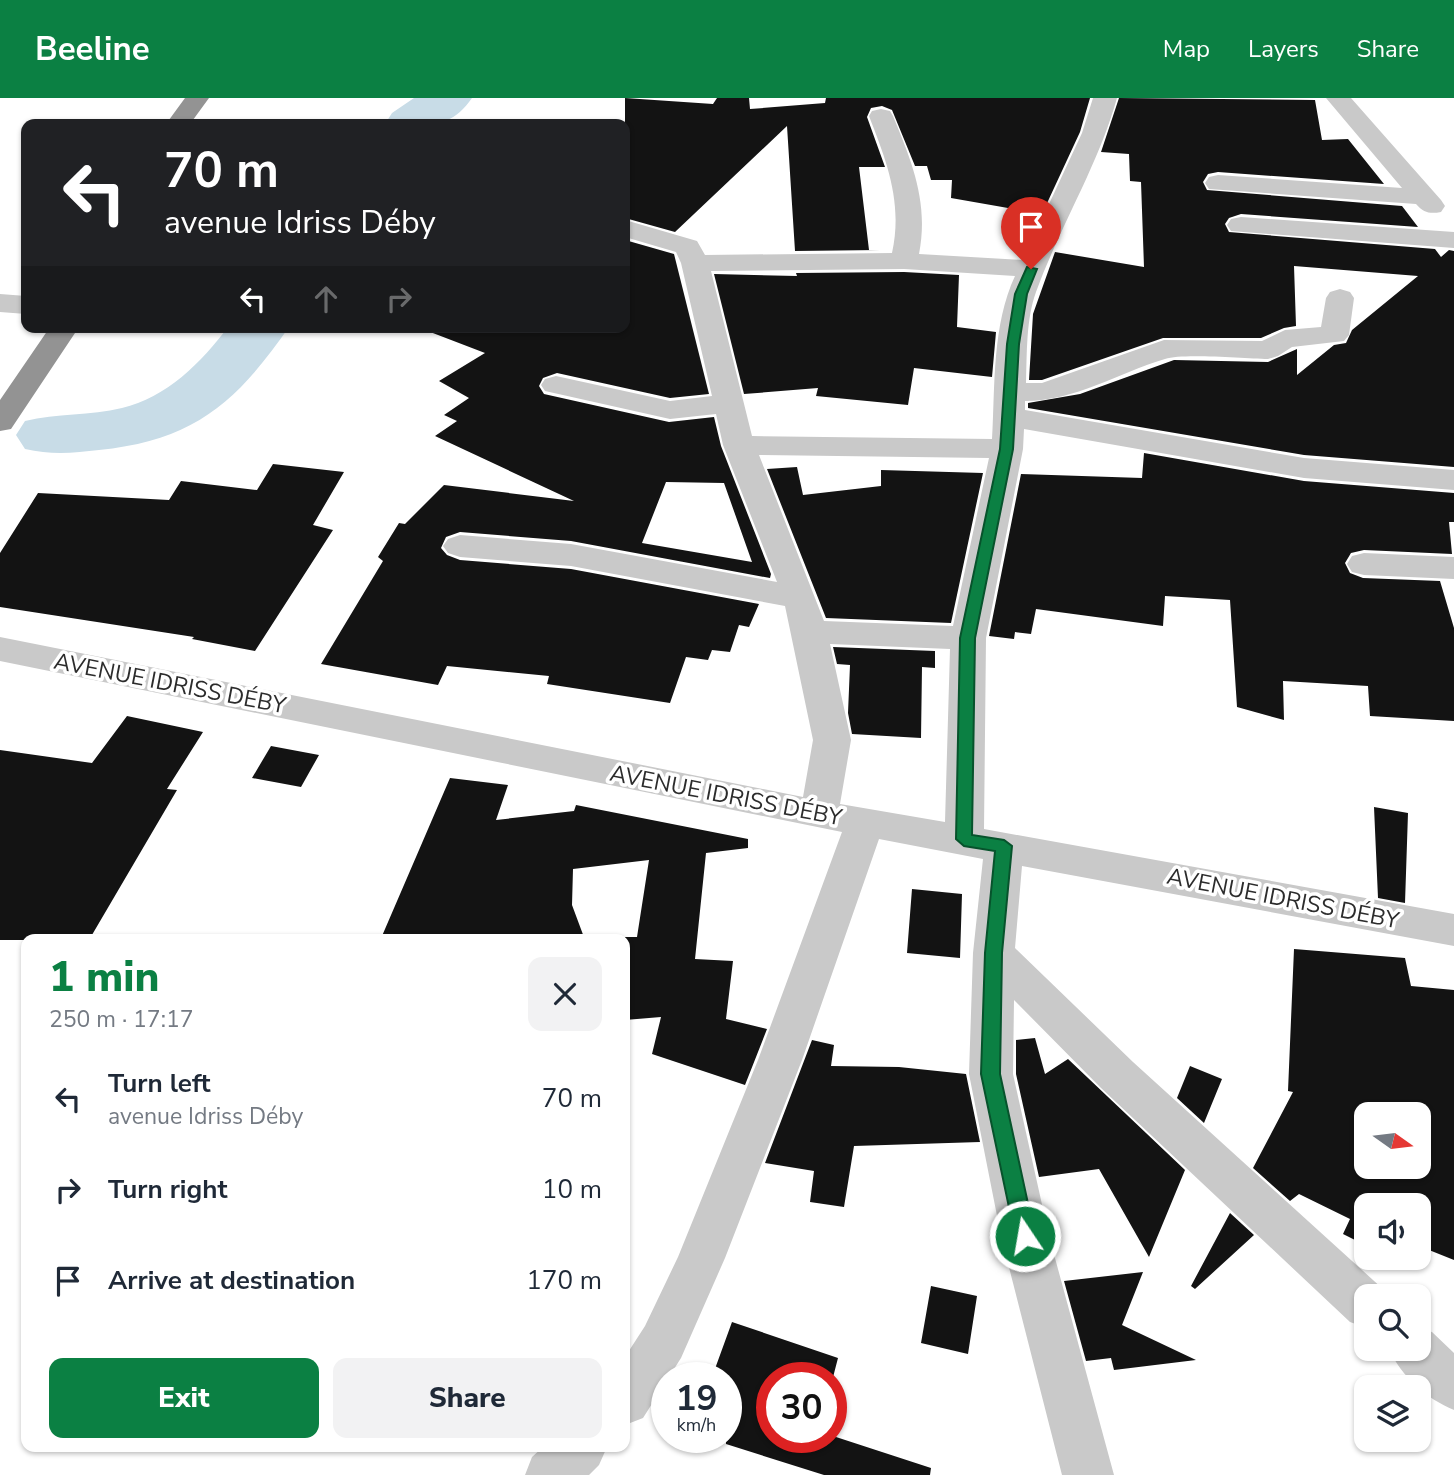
<!DOCTYPE html>
<html lang="en">
<head>
<meta charset="utf-8">
<style>
  body { margin:0; font-family:"Nunito Sans",sans-serif; background:#f2f2f3; color:#1f2937; height:100vh; display:flex; flex-direction:column; font-size:26px; white-space:nowrap }
  * { box-sizing:border-box; margin:0 }
  p { font-size:23px; color:#747a83 }
  .icon { flex:none; width:38px; height:38px; fill:none; stroke:currentColor; stroke-width:2; stroke-linecap:round; stroke-linejoin:round }
  .map { position:relative; flex:1; overflow:hidden }
  .drawer { position:absolute; left:21px; top:836px; width:609px; height:518px; display:flex; flex-direction:column; background:#fff; border-radius:14px; box-shadow:0 2px 5px #0004 }
  .drawer>* { flex:none }
  .hud { position:absolute; left:21px; top:21px; width:609px; height:214px; border-radius:14px; box-shadow:0 2px 5px #0004; background:#202124; color:#fff; overflow:hidden }
  .needle { width:46px; rotate:104deg }
  .fabs { position:absolute; left:1354px; top:1004px; display:grid; gap:14px }
  .fabs a { display:grid; place-items:center; width:77px; height:77px; border-radius:14px; background:#fff; box-shadow:0 2px 5px #0004; font-size:35px }
  .speed { position:absolute; left:651px; top:1264px; display:flex; gap:14px; font-size:35px; font-weight:700; text-align:center }
  .speed>* { display:grid; place-content:center; width:91px; height:91px; border-radius:50%; background:#fff; box-shadow:0 2px 5px #0004; line-height:1 }
  .speed small { font-size:18px; font-weight:400 }
  .speed .limit { border:10px solid #d22; background:#fff; color:#111 }
  .pin { position:absolute; display:grid; place-items:center; width:60px; height:60px; color:#fff; margin:-72px -30px; border-radius:50% 50% 50% 0; rotate:-45deg; box-shadow:0 0 7px #0007 }
  .pin .icon { rotate:45deg }
  .me { position:absolute; width:77px; margin:-38px; rotate:348deg; stroke-linejoin:round; filter:drop-shadow(0 0 5px #0008) }
  .turn { display:flex; align-items:center; gap:24px; height:147px; padding:0 28px; font-size:32px }
  .turn .icon { width:91px; height:91px; stroke-width:2.5 }
  .turn b { display:block; font-size:49px; line-height:60px }
  .lanes { display:flex; align-items:center; height:66px; padding:0 28px; background:#0003; justify-content:center; gap:35px; direction:ltr }
  .lanes .off { opacity:.35 }
  .round { display:grid; place-items:center; flex:none; width:74px; height:74px; border-radius:14px; background:#f2f2f3 }
  .headline { display:flex; align-items:center; justify-content:space-between; height:119px; padding:0 28px }
  h1 { font-size:42px; font-weight:800; line-height:52px; color:#0b8043 }
  .button { display:flex; gap:14px; margin-top:auto; padding:14px 28px }
  .button a { flex:1; height:80px; border-radius:14px; background:#0b8043; color:#fff; font-size:28px; font-weight:800; line-height:80px; text-align:center }
  .button a+a { background:#f2f2f3; color:#1f2937 }
  ul { padding:0; list-style:none }
  li { display:flex; align-items:center; gap:21px; height:91px; padding:0 28px }
  li div { flex:1 }
  li b { display:block; font-size:26px }
  li em { font-style:normal }
  header { display:flex; align-items:center; gap:42px; box-sizing:border-box; height:98px; padding:0 35px; background:#0b8043; color:#fff }
  header strong { font-size:33px }
  nav { display:flex; gap:38px; margin-inline-start:auto; font-size:24px }
  .map>svg:first-child { display:block }
</style>
</head>
<body>
<header>
<strong>Beeline</strong>
<nav><a>Map</a><a>Layers</a><a>Share</a></nav>
</header>
<div class="map">
<svg width="1454" height="1377" viewBox="0 0 1454 1377">
  <rect width="100%" height="100%" fill="#fff"/>
  <g fill="none" stroke-linecap="round" stroke-linejoin="round">
    <path fill="#c8dce7" fill-rule="evenodd" d="M414 0H472C448 35 422 26 385 26L392 15Z
      M228 229H289C236 305 194 342 99 352 74 355 51 357 25 351L16 337 25 323C57 315 90 318 122 310 166 300 202 264 228 229Z"/>
  </g>
  <path fill="#131313" fill-rule="evenodd" d="M625 0 713 6 717 0H749L750 11 825 5 826 0H1090L1080 34 1042 116 951 100 952 82H931L927 68H915L892 12 882 8 871 10 867 19 885 69H859L869 152H880L795 153 787 28 675 134 625 120Z
    M1119 0 1315 2 1322 42 1348 41 1384 86 1218 74 1208 76 1203 84 1207 92 1402 108 1418 129 1241 116 1229 120 1225 126 1229 134 1435 151 1441 159 1449 152 1454 153V369L1304 357 1028 310V305L1080 296 1174 262 1268 264 1297 251V277L1334 247 1346 245 1352 232 1418 178 1294 168 1296 228 1284 230 1261 240H1163L1042 282H1029L1033 216 1055 154 1144 169 1141 84 1130 83 1129 56 1101 54Z
    M625 142 674 156 709 296 670 300 557 275 543 280 539 288 544 296 669 324 714 319 721 348 771 476 770 480 571 443 460 434 446 439 441 450 447 457 460 462 571 471 759 506 749 529 739 527 730 554 712 552 708 562 686 559 670 605 547 586 549 578 447 568 438 587 321 566 383 463 378 459 399 425 405 426 444 387 574 403 435 338 457 323 444 317 469 300 439 283 485 255 425 232 426 229H625ZM666 384 724 385 752 464 642 445Z
    M904 174 959 177 957 229 996 234 992 279 914 270 908 307 816 298 818 290 744 296 714 176 797 178 796 175Z
    M1144 355 1304 383 1454 395V424H1449L1452 456 1364 452 1351 455 1345 465 1350 475 1363 480 1440 483 1454 530V623L1370 618 1368 588 1283 583 1284 622 1237 609 1230 502 1165 498 1163 528 1036 511 1031 536 1015 534 1014 541 989 538 1021 376 1142 380Z
    M273 366 344 374 313 427 333 432 255 553 192 541 194 539 0 509V455L38 395 169 402 181 383 257 392Z
    M797 369 803 397 881 388V372L983 375 951 525 826 520 767 371Z
    M833 549 935 553V570L922 569 921 640 852 636 848 615 850 567 837 566Z
    M127 618 203 634 167 691 177 692 89 842H0V652L92 665Z
    M271 648 319 657 301 689 252 680Z
    M450 680 508 687 496 722 574 713 576 707 748 741V750L706 755 695 861 733 863 726 921 767 931 745 987 652 956 661 919 625 922V839H637L649 762 573 771 572 807 585 842H408L382 838Z
    M1374 709 1408 715 1405 805 1378 800Z
    M912 791 962 796 960 860 907 855Z
    M1294 851 1405 860 1411 888 1454 892V1162L1419 1148V1108H1367V1148L1343 1136 1350 1121 1299 1096 1290 1103 1253 1070 1293 994 1288 993ZM1367 1017H1419V1069H1367Z
    M1035 940 1045 976 1068 961 1185 1072 1149 1159 1099 1071 1039 1079 1016 976V942Z
    M812 942 834 947 831 968 899 969 966 976 980 1044 854 1048 844 1109 810 1104 814 1073 765 1065Z
    M1190 968 1222 981 1204 1025 1177 1000Z
    M1230 1115 1254 1137 1195 1191 1191 1188Z
    M1143 1174 1122 1227 1196 1262 1114 1272 1111 1260 1086 1263 1064 1183Z
    M931 1188 977 1198 968 1256 921 1245Z
    M732 1224 838 1260 831 1287V1279H772V1339H836L931 1370 930 1377H824L726 1346V1279H712Z"/>
  <g fill="none" stroke-linecap="round" stroke-linejoin="round">
    <path fill="#c9c9c9" fill-rule="evenodd" d="M1093 0H1117C1098 68 1060 128 1036 194 1026 221 1027 256 1026 285H1042L1164 242 1262 243 1285 232 1321 229 1326 200 1330 194 1340 191 1350 194 1354 200 1349 237 1344 243 1292 249 1278 258 1268 261C1245 261 1184 255 1165 261 1118 275 1075 303 1025 303V312L1304 360 1454 372V392L1304 380 1024 331 1023 351 986 540 984 731 1454 816V848L1022 768 1015 850 1133 964 1384 1192 1387 1199H1367V1230L1350 1224 1101 990 1014 902 1013 976 1049 1138 1114 1377H1062L1001 1138 969 976 973 855 983 761 879 741 802 962 725 1160 681 1260 643 1320 625 1327V1259L645 1228 678 1159 758 962 842 734 0 563V539L803 699 813 642 785 508 571 468 460 459 448 455 443 448 448 441 460 437 571 446 777 484 723 347 716 316 670 321 545 293 541 287 545 281 556 278 670 303 712 298 681 165 676 154 625 139V122L697 143 705 157 892 155C903 105 887 64 869 18L872 13 881 11 890 13 893 18C912 64 929 105 919 156L1023 162 1082 35ZM904 171 1015 178C992 227 995 288 992 341L752 338 711 173ZM759 357 989 360 953 528 824 523ZM830 546 950 551 945 724 840 706 851 642Z
      M1326 0H1351L1441 102 1445 108 1441 114C1430 116 1424 115 1416 106L1209 91 1205 85 1209 79 1218 77 1402 90Z
      M1241 119 1454 134V150L1231 133 1227 127 1231 121Z
      M0 196 26 198V216L0 214Z
      M1364 455 1454 459V481L1364 477 1352 474 1347 466 1352 458Z
      M1419 1230 1432 1234 1454 1255V1312C1427 1301 1401 1278 1389 1251H1419Z
      M543 1349H607L599 1367 589 1377H525L532 1359Z"/>
    <path fill="#939393" fill-rule="evenodd" d="M185 0H209L190 26H166Z
      M50 229H79L11 331 0 333V302Z"/>
  </g>
  <path fill="#0b8043" stroke="#07532c" stroke-width="2" d="M1027 169 1037 171 1027 196 1019 246 1013 351 975 540 972 737 1004 742 1012 748 1002 855 1000 976 1035 1138 1032 1144 1025 1147 1018 1144 1015 1138 981 976 985 855 995 753 964 748 956 741 960 540 1000 351 1007 246 1015 196Z"/>
  <g text-anchor="middle" stroke-width="7" stroke-linejoin="round" paint-order="stroke">
    <g font-size="23" fill="#2c2c2c" stroke="#fff">
      <text transform="translate(170 585) rotate(11)" y="8">AVENUE IDRISS DÉBY</text>
      <text transform="translate(726 697) rotate(11)" y="8">AVENUE IDRISS DÉBY</text>
      <text transform="translate(1283 800) rotate(11)" y="8">AVENUE IDRISS DÉBY</text>
    </g>
  </g>
</svg>
<div class="fabs">
<a><svg class="needle" viewBox="-14 -14 28 28"><path d="M0-13l5 13h-10z" fill="#e53935"/><path d="M0 13l5-13h-10z" fill="#747a83"/></svg></a>
<a><svg class="icon" aria-label="sound" viewBox="0 0 24 24"><path d="M4 9h4l5-4v14l-5-4H4zM17 9q2 3 0 6"/></svg></a>
<a><svg class="icon" aria-label="search" viewBox="0 0 24 24"><circle cx="10" cy="10" r="6"/><path d="M15 15l6 6"/></svg></a>
<a><svg class="icon" aria-label="layers" viewBox="0 0 24 24"><path d="M12 4l9 5-9 5-9-5zM3 14l9 5 9-5"/></svg></a>
</div>
<div class="speed"><div>19<small>km/h</small></div><div class="limit">30</div></div>
<div class="pin" style="left:1031px;top:171px;background:#d93025"><svg class="icon" aria-label="arrive" viewBox="0 0 24 24"><path d="M6 21V4h12l-3 4 3 4H6"/></svg></div>
<svg class="me" style="left:1025px;top:1138px" viewBox="-20 -20 40 40"><circle r="17" fill="#0b8043" stroke="#fff" stroke-width="3"/><path d="M0-11L8 9 0 5-8 9z" fill="#fff"/></svg>
<div class="hud">
<div class="turn"><svg class="icon" aria-label="left" viewBox="0 0 24 24"><path d="M17 20v-9H6M10 6l-5 5 5 5"/></svg><div><b>70 m</b>avenue Idriss Déby</div></div>
<div class="lanes"><svg class="icon" aria-label="left" viewBox="0 0 24 24"><path d="M17 20v-9H6M10 6l-5 5 5 5"/></svg><svg class="icon off" aria-label="ahead" viewBox="0 0 24 24"><path d="M12 20V5M6 11l6-6 6 6"/></svg><svg class="icon off" aria-label="right" viewBox="0 0 24 24"><path d="M7 20v-9h11M14 6l5 5-5 5"/></svg></div>
</div>
<section class="drawer">
<div class="headline"><div><h1>1 min</h1><p>250 m · 17:17</p></div><a class="round"><svg class="icon" aria-label="close" viewBox="0 0 24 24"><path d="M6 6l12 12M18 6L6 18"/></svg></a></div>
<ul>
<li><svg class="icon" aria-label="left" viewBox="0 0 24 24"><path d="M17 20v-9H6M10 6l-5 5 5 5"/></svg><div><b>Turn left</b><p>avenue Idriss Déby</p></div><em>70 m</em></li>
<li><svg class="icon" aria-label="right" viewBox="0 0 24 24"><path d="M7 20v-9h11M14 6l5 5-5 5"/></svg><div><b>Turn right</b></div><em>10 m</em></li>
<li><svg class="icon" aria-label="arrive" viewBox="0 0 24 24"><path d="M6 21V4h12l-3 4 3 4H6"/></svg><div><b>Arrive at destination</b></div><em>170 m</em></li>
</ul>
<div class="button"><a>Exit</a><a>Share</a></div>
</section>
</div>
</body>
</html>
